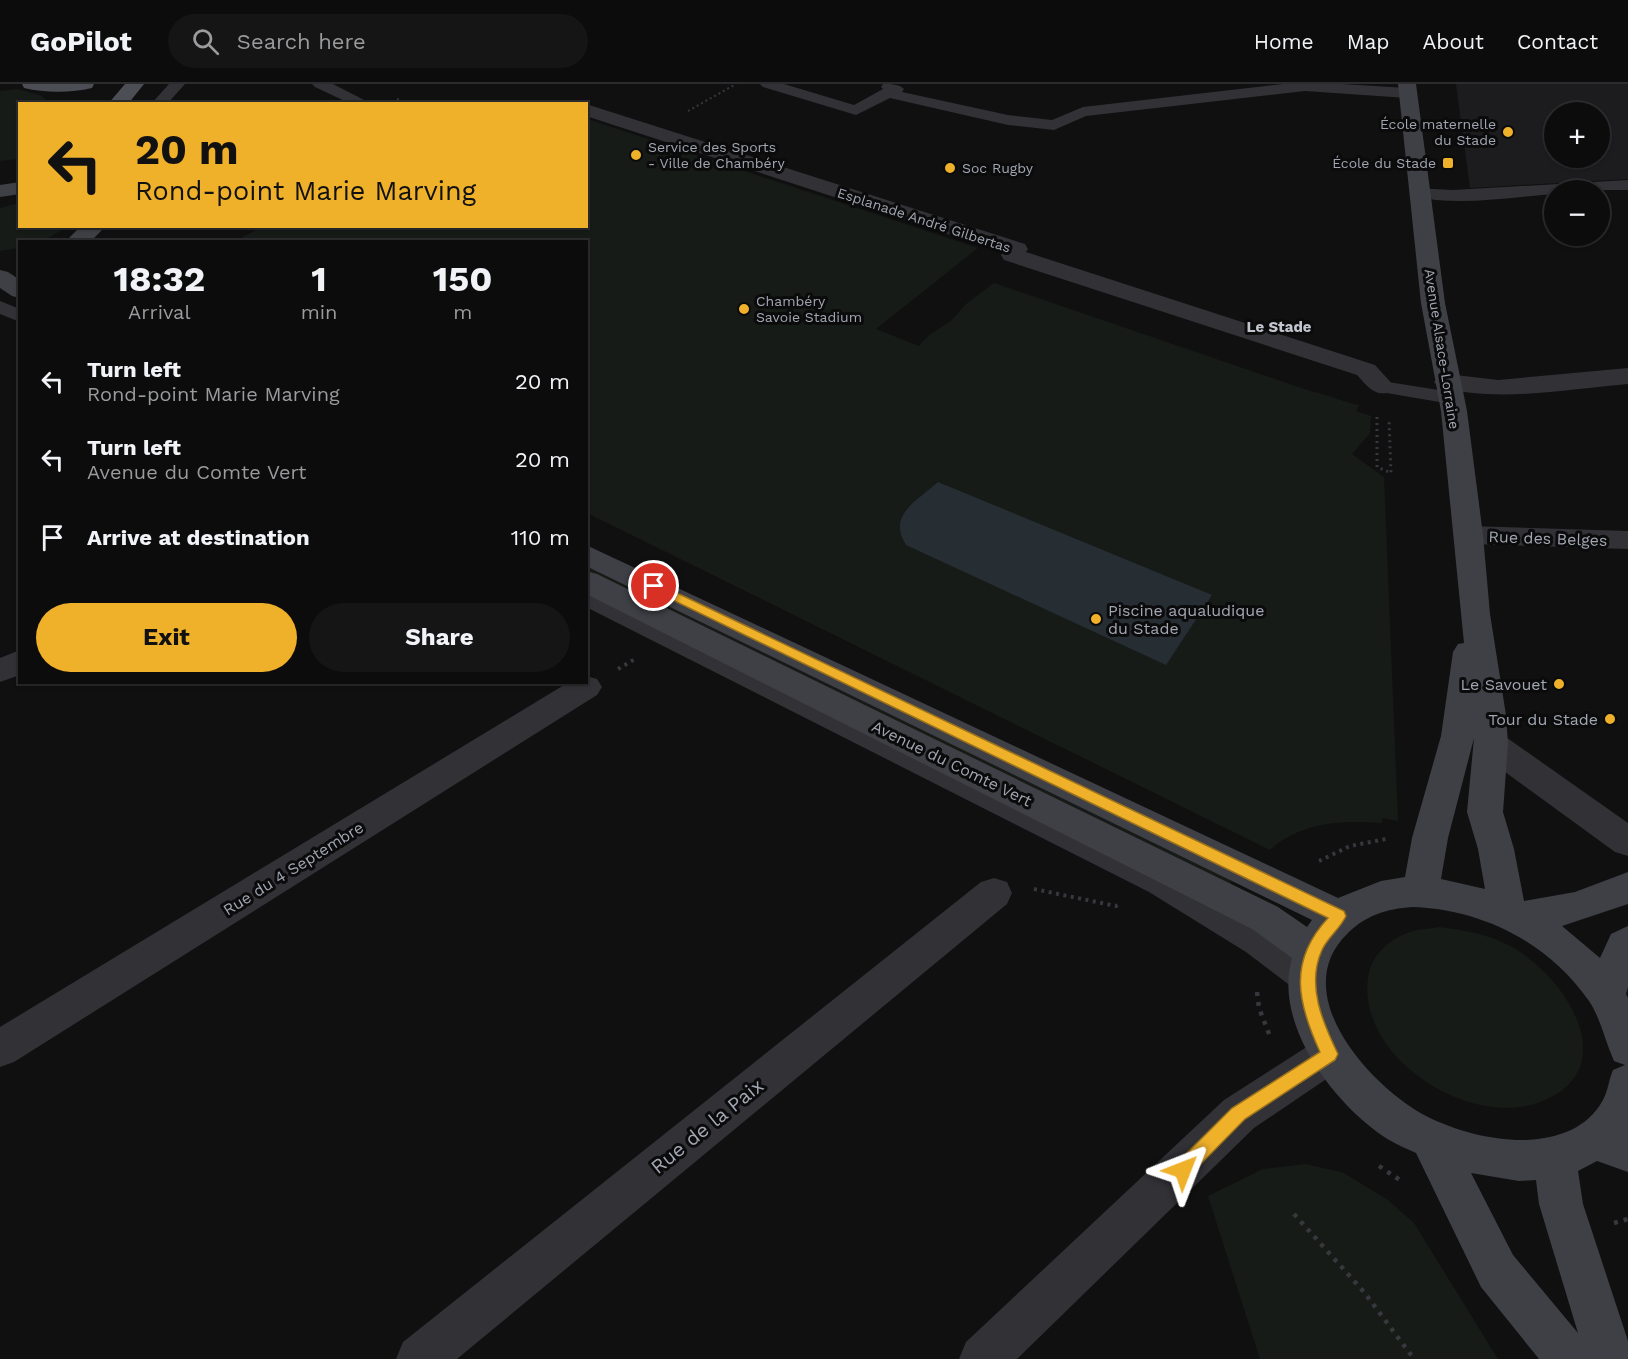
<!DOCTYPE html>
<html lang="en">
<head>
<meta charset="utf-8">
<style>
  body { margin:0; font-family:"Work Sans",sans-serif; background:#151516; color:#f1f3f6; height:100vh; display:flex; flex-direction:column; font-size:22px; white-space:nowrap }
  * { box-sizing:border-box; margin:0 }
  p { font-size:20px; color:#9a9b9d }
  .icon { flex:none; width:33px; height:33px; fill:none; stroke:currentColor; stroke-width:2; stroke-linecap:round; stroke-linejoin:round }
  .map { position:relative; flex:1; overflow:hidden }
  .panel { position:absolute; left:18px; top:156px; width:570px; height:444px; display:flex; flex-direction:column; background:#0c0c0d; border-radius:0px; box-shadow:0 2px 4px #0004,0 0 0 2px #2c2c2e }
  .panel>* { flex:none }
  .hud { position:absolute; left:18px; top:18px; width:570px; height:126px; border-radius:0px; box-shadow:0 2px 4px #0004,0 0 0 2px #2c2c2e; background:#efb02a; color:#111; overflow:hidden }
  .controls { position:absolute; left:1544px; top:18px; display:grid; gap:12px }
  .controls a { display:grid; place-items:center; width:66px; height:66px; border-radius:50%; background:#0c0c0d; box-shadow:0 2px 4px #0004,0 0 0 2px #2c2c2e; font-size:30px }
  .pin { position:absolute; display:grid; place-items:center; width:51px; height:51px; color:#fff; margin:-26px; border:3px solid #fff; border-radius:50%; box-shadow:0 2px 6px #0007 }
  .me { position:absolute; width:66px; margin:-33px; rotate:45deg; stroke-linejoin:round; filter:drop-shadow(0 0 4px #0008) }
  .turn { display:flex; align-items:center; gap:21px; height:126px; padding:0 18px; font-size:27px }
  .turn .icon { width:78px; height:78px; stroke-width:2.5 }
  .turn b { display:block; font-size:42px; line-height:51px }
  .eta { display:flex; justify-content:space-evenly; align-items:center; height:102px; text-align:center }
  .eta b { font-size:36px; font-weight:700; line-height:42px }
  .cta { display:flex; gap:12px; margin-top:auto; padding:12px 18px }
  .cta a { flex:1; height:69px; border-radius:36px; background:#efb02a; color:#111; font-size:24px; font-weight:700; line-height:69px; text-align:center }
  .cta a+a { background:#151516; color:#f1f3f6 }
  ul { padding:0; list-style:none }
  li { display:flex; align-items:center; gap:18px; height:78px; padding:0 18px }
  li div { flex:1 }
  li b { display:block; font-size:22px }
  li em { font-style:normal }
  header { display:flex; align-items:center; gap:36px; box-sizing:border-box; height:84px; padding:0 30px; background:#0c0c0d; border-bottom:2px solid #2c2c2e }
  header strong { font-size:28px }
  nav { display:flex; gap:33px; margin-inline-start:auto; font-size:21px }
  .search { width:420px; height:54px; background:#151516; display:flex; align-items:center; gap:15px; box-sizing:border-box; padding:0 21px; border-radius:33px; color:#9a9b9d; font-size:22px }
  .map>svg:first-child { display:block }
</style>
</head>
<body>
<header>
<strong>GoPilot</strong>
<div class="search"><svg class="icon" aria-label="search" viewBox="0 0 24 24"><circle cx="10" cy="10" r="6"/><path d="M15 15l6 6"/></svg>Search here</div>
<nav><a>Home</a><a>Map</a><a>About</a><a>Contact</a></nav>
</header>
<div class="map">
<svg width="1628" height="1275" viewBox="0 0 1628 1275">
  <rect width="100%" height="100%" fill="#101011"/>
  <path fill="#1c1c1e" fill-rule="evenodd" d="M1456 0H1628V95L1470 104ZM1554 28H1599V74H1554Z"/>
  <path fill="#161b17" d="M18 5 42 12 49 19 20 20 19 75 0 77V7Z
    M587 35 978 164 876 245 919 262 928 252 952 236 966 220 994 199 1310 307C1327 310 1342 318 1359 321L1356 327 1371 332 1370 349 1352 370 1384 393 1398 737 1382 734V739C1343 736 1300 738 1270 766L587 429 586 158H233L264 142H586Z
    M19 119 20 142 67 143 43 157 20 158 19 164 0 167V124Z
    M586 478 1225 790 1231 797 1232 808 587 489Z
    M1439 843C1462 846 1483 849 1504 859 1563 886 1628 985 1540 1018 1469 1045 1357 973 1368 894 1371 872 1387 857 1407 849 1417 845 1429 845 1439 843Z
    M1306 1080 1344 1089 1388 1116 1414 1139 1498 1275H1260L1208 1112 1263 1085Z"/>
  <path fill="#262e34" d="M938 398 1212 511 1166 581 906 461C887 431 917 417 938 398Z"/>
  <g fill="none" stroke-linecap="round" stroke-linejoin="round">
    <path stroke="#37383d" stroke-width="2" stroke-dasharray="2 3" stroke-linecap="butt" d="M397 15 409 20
      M688 27 736 0"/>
    <path stroke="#37383d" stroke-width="3" stroke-dasharray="2 4" stroke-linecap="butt" d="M1377 333V383L1391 389 1389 336"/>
    <path stroke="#37383d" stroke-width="4" stroke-dasharray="3 4.5" stroke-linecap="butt" d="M618 585 635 575
      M1319 777 1350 762 1386 755
      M1034 805 1116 822 1120 820"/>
    <path stroke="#37383d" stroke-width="4.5" stroke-dasharray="4 6" stroke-linecap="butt" d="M1257 908 1259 924 1271 955
      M1379 1082 1400 1096
      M1294 1130 1364 1208 1414 1275
      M1614 1139 1628 1135"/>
    <path fill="#313136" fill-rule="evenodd" d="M169 0H185L167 20H151Z
      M312 0H333L372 20H351L315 3Z
      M760 0H784L854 21 883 5 881 3 883 0C891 0 899 0 904 5L902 8 1008 31 1052 36 1083 23 1283 0H1342L1407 4 1415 9 1407 14 1305 7 1086 32 1054 46 1008 41 890 14 856 31 763 3Z
      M1628 96V106H1554V110C1509 113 1457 123 1413 112L1410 108 1413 104 1453 106Z
      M0 217 20 225V238L0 230Z
      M1382 297 1451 308 1458 310 1461 314 1458 318 1451 320 1375 307 1372 303 1375 299Z
      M586 505 1171 790 1268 850 1318 886 1323 896 1318 906 1307 910 1296 906 1246 868 1149 808 586 523Z"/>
    <path fill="#313136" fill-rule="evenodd" d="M586 20 1025 160 1028 165 1026 168 1375 281 1395 303 1391 308C1374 313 1368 303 1357 291L1004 176 1001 171 1003 168 586 32Z"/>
    <path fill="#313136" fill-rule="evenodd" d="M1628 284V300C1566 305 1500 319 1438 303L1434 298 1438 293 1447 290 1498 296Z
      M1469 442 1628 447V465L1469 460 1459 457 1455 451 1459 445Z
      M20 566V591L0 598V574Z
      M586 592 597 595 602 603 597 611 14 978 0 983V943L569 598H586Z
      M1491 648 1503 651 1628 739V772L1615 768 1479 669 1474 660 1479 651Z
      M994 794 1007 798 1012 809 1007 820 457 1275H396L403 1258 981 798Z"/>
    <path fill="#313136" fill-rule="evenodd" d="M1330 952 1344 957 1350 970 1344 983 1254 1044 1017 1275H959L966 1258 1224 1016 1316 957Z"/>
    <path fill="#3f4046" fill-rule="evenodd" d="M1398 0H1416L1445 219 1467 327 1483 451 1490 530 1506 631 1508 660 1503 728 1514 765 1524 817 1575 808 1628 788V820L1562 842 1600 874 1611 850 1628 842V903L1626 910 1628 914V1088L1597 1077 1578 1087 1583 1120 1628 1257V1275H1539L1481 1203 1416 1069C1400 1062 1385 1055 1372 1044 1326 1008 1274 936 1292 874L1252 845 586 510V487L597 490 1278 823 1307 843 1312 836 586 482V461L1338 814 1381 797 1405 793 1412 754 1441 652 1453 568 1458 560 1464 559 1441 327 1421 219ZM1474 654 1467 728 1478 765 1485 805 1441 795 1448 754ZM1412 823C1482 825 1549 859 1589 917 1601 935 1605 957 1614 977L1625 981 1613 986C1609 995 1608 1007 1603 1016 1587 1045 1558 1054 1527 1056 1493 1057 1456 1047 1426 1032 1371 1003 1286 910 1347 850 1366 831 1386 825 1412 823ZM1471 1089 1519 1097 1536 1096 1539 1120 1578 1249 1513 1171Z
      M20 98V110L0 113V101Z
      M81 142H106L90 158H65Z
      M0 186 8 188 20 196V214L12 212 0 204Z"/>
    <path fill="#4d4e55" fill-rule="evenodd" d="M22 0H94L92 4C71 9 45 9 24 4Z
      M125 0H144L128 20H108Z"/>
  </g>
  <path fill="#efb02a" stroke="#9b721b" stroke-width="1.5" d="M654 498 1344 827 1346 832C1340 845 1328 853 1322 866 1306 901 1323 939 1338 970L1335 976 1245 1035 1189 1092 1183 1095 1176 1092 1174 1086 1176 1080 1232 1024 1320 968C1297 918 1288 877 1328 834L650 505 648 502Z"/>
  <g fill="#efb02a" stroke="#0b0b0c" stroke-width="2">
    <circle cx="1508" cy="48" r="6"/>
    <circle cx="636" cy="71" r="6"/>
    <rect x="1442" y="73" width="12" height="12" rx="3"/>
    <circle cx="950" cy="84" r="6"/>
    <circle cx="744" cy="225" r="6"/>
    <circle cx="1096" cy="535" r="6"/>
    <circle cx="1559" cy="600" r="6"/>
    <circle cx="1610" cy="635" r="6"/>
  </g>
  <g text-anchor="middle" stroke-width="6" stroke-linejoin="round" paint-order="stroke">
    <g font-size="14" fill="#a1a6b2" stroke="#0b0b0c" text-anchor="start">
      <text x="1496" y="45" text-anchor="end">École maternelle<tspan x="1496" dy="16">du Stade</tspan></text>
      <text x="648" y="68">Service des Sports<tspan x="648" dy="16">- Ville de Chambéry</tspan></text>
      <text x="1436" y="84" text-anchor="end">École du Stade</text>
      <text x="962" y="89">Soc Rugby</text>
      <text x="756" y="222">Chambéry<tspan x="756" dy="16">Savoie Stadium</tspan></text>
    </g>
    <g font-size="14" fill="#a1a6b2" stroke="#0b0b0c">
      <text transform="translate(924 136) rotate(18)" y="5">Esplanade André Gilbertas</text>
      <text transform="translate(1442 265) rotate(81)" y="5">Avenue Alsace-Lorraine</text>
    </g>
    <g font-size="15" font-weight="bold" fill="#c2c5ce" stroke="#0b0b0c">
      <text x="1279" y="248">Le Stade</text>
    </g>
    <g font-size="16" fill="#a1a6b2" stroke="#0b0b0c">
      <text transform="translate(1548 454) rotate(2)" y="6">Rue des Belges</text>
      <text transform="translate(952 679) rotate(26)" y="6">Avenue du Comte Vert</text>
      <text transform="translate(293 784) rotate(-32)" y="6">Rue du 4 Septembre</text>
    </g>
    <g font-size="16" fill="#a1a6b2" stroke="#0b0b0c" text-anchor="end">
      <text x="1108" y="532" text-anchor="start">Piscine aqualudique<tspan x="1108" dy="18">du Stade</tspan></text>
      <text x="1547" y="606">Le Savouet</text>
      <text x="1598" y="641">Tour du Stade</text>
    </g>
    <g font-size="20" fill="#a1a6b2" stroke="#0b0b0c">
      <text transform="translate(707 1042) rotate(-39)" y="7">Rue de la Paix</text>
    </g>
  </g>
</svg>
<div class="controls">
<a>+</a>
<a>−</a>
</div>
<div class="pin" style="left:654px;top:502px;background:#d93025"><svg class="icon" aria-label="arrive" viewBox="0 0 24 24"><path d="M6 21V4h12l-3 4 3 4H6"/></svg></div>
<svg class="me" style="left:1183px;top:1086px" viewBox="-20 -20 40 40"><path d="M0-17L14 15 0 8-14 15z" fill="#efb02a" stroke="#fff" stroke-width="4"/></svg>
<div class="hud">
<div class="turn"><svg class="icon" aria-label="left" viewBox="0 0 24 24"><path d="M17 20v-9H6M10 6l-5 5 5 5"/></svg><div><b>20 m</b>Rond-point Marie Marving</div></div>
</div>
<section class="panel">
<div class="eta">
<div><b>18:32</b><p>Arrival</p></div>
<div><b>1</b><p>min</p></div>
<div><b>150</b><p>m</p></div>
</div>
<ul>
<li><svg class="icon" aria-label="left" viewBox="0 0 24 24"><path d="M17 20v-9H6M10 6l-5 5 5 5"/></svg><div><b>Turn left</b><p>Rond-point Marie Marving</p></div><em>20 m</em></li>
<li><svg class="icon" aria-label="left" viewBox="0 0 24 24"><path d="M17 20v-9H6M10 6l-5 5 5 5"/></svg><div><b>Turn left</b><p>Avenue du Comte Vert</p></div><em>20 m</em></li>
<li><svg class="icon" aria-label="arrive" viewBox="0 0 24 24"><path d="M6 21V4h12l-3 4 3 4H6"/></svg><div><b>Arrive at destination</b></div><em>110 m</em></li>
</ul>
<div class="cta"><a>Exit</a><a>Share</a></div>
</section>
</div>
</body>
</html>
